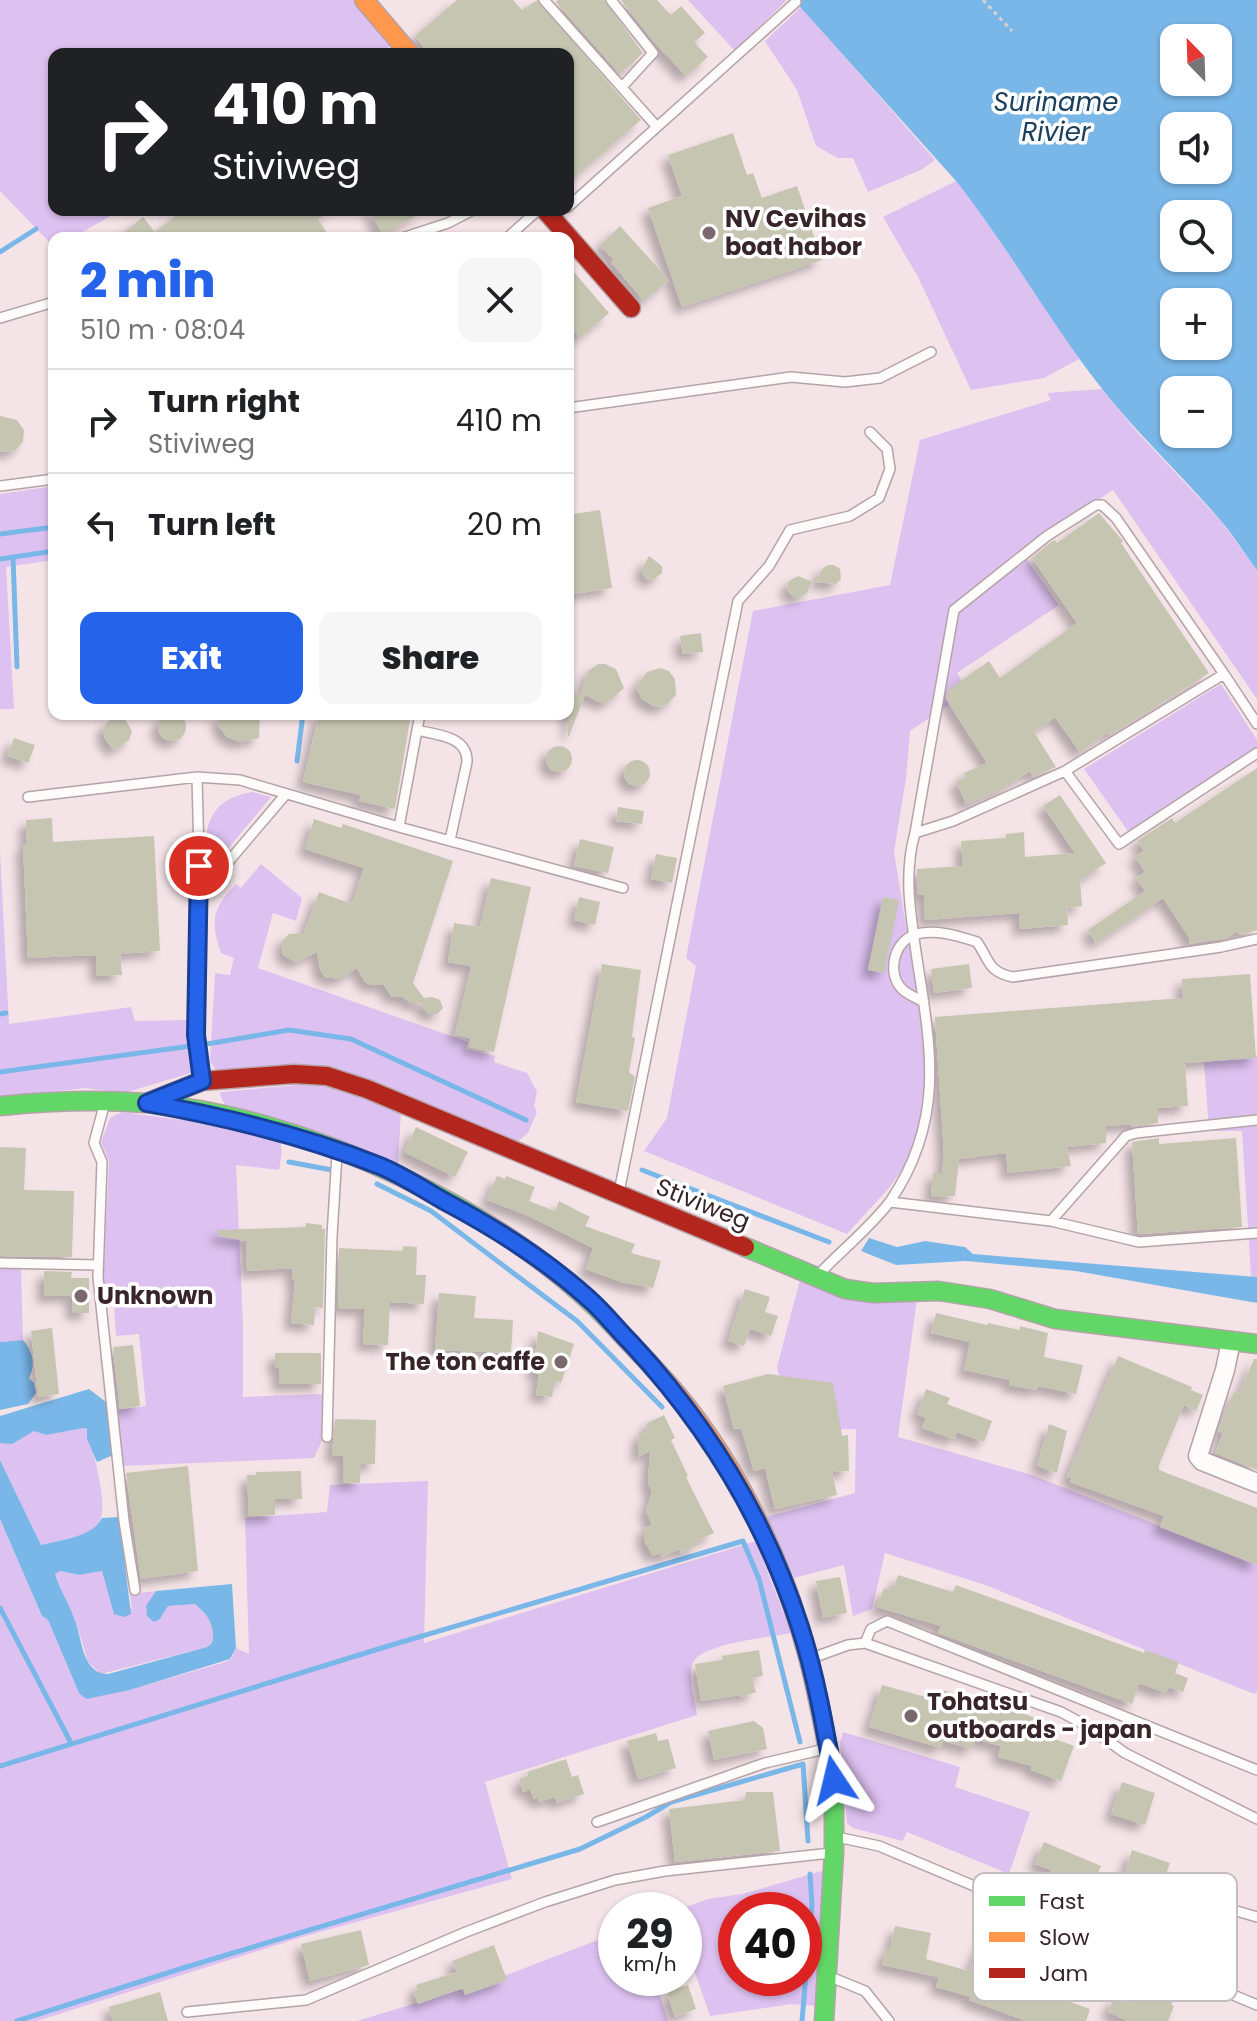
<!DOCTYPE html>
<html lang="en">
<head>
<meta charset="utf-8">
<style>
  body { margin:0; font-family:Poppins,sans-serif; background:#f6f6f6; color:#202124; height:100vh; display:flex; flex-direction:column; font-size:30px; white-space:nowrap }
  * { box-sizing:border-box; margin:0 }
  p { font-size:26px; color:#757577 }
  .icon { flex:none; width:44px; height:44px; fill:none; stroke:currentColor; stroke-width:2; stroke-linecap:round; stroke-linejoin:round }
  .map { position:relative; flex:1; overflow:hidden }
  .side { position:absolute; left:48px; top:232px; width:526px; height:488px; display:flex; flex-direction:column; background:#fff; border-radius:16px; box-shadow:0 2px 6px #0004 }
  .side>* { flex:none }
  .top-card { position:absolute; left:48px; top:48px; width:526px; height:168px; border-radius:16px; box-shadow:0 2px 6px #0004; background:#202124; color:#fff; overflow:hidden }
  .needle { width:52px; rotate:337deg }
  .controls { position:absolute; left:1160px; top:24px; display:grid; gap:16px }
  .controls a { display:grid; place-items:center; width:72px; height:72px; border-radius:16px; background:#fff; box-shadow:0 2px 6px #0004; font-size:40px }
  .speed { position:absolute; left:598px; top:1892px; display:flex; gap:16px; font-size:40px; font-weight:700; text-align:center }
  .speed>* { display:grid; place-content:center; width:104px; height:104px; border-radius:50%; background:#fff; box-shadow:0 2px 6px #0004; line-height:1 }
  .speed small { font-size:20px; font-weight:400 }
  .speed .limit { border:12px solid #d22; background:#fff; color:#111 }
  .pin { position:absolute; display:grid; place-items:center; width:68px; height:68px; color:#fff; margin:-34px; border:4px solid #fff; border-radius:50%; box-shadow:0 2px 8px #0007 }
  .me { position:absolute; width:88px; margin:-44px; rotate:350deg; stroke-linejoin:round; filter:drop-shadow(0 0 6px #0008) }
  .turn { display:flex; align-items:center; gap:28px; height:168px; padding:0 32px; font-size:36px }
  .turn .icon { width:104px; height:104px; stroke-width:2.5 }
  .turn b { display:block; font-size:56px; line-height:68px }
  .round { display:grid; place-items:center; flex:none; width:84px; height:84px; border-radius:16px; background:#f6f6f6 }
  .summary { display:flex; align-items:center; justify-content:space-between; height:136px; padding:0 32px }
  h1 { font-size:48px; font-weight:800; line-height:60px; color:#2563eb }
  .cta { display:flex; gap:16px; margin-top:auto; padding:16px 32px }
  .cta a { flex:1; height:92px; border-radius:16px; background:#2563eb; color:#fff; font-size:32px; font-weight:800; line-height:92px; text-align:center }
  .cta a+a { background:#f6f6f6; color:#202124 }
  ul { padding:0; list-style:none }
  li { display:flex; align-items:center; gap:24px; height:104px; padding:0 32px; border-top:2px solid #e0e0e0 }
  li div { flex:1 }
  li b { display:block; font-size:30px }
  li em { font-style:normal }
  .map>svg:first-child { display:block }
</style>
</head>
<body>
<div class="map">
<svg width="1257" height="2021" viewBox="0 0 1257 2021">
  <defs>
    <filter id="shadow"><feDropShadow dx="-7" dy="7" stdDeviation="4" flood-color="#0004"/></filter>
  </defs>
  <rect width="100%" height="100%" fill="#f5e4e7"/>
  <path fill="#ddc1f0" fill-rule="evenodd" d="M0 0H353L393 44 380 54H54V210H121L72 238H54V247L0 191Z
    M688 0H787L735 51Z
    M801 7 935 160 921 170 868 192 853 158H838L816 146 797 90 765 41Z
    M956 181 978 209 1079 359 1044 378 971 390 918 277 883 217Z
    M1102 389 1139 434 1221 521 1257 570V699L1113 490 1021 551 1059 605 957 673 968 692 910 731 906 778 894 852 925 1042 926 1086 919 1127 907 1163 889 1188 847 1234 644 1151 667 1118 696 966 686 958 753 611 890 585 920 440 1051 400 1047 393Z
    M54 486V560L6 567 14 709H0V494Z
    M1221 684 1257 740V751L1130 834 1084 769Z
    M252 792 271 797 212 868 207 863C202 825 211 799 252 792Z
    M0 852 9 1024 131 1007 135 1021 190 1020 191 1073 124 1093 85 1088 0 1098Z
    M261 864 302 898 296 921 273 913 258 968 468 1042 466 1049 495 1056 494 1062 527 1073 537 1092 534 1106 537 1112 528 1133 517 1142 355 1077 216 1070 210 1062 215 973 230 975 234 958 221 953C210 921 212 909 236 884L241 888Z
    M1257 1056V1277L1251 1276 1242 1131H1209L1204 1062Z
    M318 1083 401 1110 398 1165 225 1105 220 1095 221 1092Z
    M122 1112 211 1124 280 1142 282 1152 279 1170 236 1165 243 1324V1397L323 1394 322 1440 314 1458 123 1466 116 1410 146 1406 139 1334 116 1336 113 1284H103L109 1161 101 1142 110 1118Z
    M0 1266 21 1270 23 1340 0 1342Z
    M800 1280 917 1299 898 1437 1032 1475 1257 1565V1692L1254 1694 985 1585 885 1553 872 1609 853 1616 844 1565 794 1578 766 1517 855 1493 856 1429 793 1430 777 1367Z
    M84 1428 87 1429C91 1447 113 1513 96 1527 83 1538 58 1540 41 1545L0 1460V1443L34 1431 46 1435Z
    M428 1481 424 1643 756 1541 791 1633C771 1637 696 1644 692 1665 688 1679 695 1700 697 1715L485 1782 512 1879 302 1937 37 2021H0V1519L42 1616 48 1620 79 1693 130 1690 225 1662 231 1659 236 1648 249 1654 245 1518 327 1512 330 1485Z
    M60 1571 79 1575 102 1571 132 1609 130 1594 156 1591 145 1610 160 1619 168 1606 195 1604C207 1614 216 1627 212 1643L207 1647 101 1674 88 1662 77 1625 55 1574Z
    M843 1732 960 1767 955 1787 1030 1812 1009 1874 907 1832 903 1841 853 1828 847 1823 840 1743Z
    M825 1870 817 2006 792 2004 710 2016 694 1970 684 1973V1910H678L708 1899 742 1894ZM736 1910H804V1978H736Z
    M616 1933V1978H669L656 1983 668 2021H357L459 1990H468Z"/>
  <path fill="#7ab7e9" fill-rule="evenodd" d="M794 0H1257V570C1245 554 1234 536 1221 521 1183 476 1139 436 1103 390 1050 323 1009 248 956 181ZM1174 38H1218V82H1174ZM1174 126H1218V170H1174ZM1174 214H1218V258H1174ZM1174 302H1218V346H1174ZM1174 390H1218V434H1174Z
    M869 1238 897 1247 925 1241 965 1247 973 1254 1257 1277V1303L1076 1271 966 1261 896 1265 861 1251Z
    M23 1340C33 1352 36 1364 29 1378L34 1383 36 1393 28 1404 0 1410V1342Z
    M89 1389 106 1402 111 1451V1456L97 1462 87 1439V1429L84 1428 46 1435 34 1431 12 1444 0 1443V1416Z
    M0 1460 41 1545C60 1540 93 1537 102 1518L119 1517 131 1614 124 1617 114 1614 102 1571 79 1575 60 1571 55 1574C61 1591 70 1606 76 1623 82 1641 83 1674 108 1674L207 1647 212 1643C216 1626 207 1614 195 1604L168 1606 160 1619 154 1622 147 1616 146 1606 156 1591 232 1584 236 1648 230 1659 130 1690 86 1699 79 1693 48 1620 42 1616 0 1519Z"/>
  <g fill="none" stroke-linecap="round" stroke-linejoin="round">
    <path stroke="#7ab7e9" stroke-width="5" d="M0 252 36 229
      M0 534 54 527
      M13 557 17 667
      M0 559 54 551
      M297 761 303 714
      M0 1014 6 1013
      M0 1072 213 1043 289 1030 351 1039 526 1120
      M289 1162 332 1170
      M642 1170 829 1242
      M377 1184 431 1211 577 1321 662 1407
      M0 1608 71 1743
      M0 1766 385 1647 743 1541 759 1579 800 1742
      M17 2021 183 1968 580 1849 646 1817 671 1802 803 1764 808 1841
      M802 2021 812 1905 810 1874"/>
  </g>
  <path fill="#c6c5b2" filter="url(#shadow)" d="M457 0H513L522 10 537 0 641 120 568 183V54H429L415 36Z
    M558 0H604L643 53 620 74 556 2Z
    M621 0H657L671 15 681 6 705 33 694 42 708 57 686 76 655 43Z
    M733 133 747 175 753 173 762 198 797 186 822 260 682 307 648 208 682 196 668 155Z
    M183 210H334L318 219 330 238H117L143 217 155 232Z
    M369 210H426L383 235Z
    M620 226 669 280 644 301 611 262 614 260 600 245Z
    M568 265 609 313 580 338 568 325Z
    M0 416 17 420 24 430 23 442 14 451 0 452Z
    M600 510 612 588 568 595V515Z
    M1099 513 1123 541 1121 543 1209 673 1110 735 1108 732 1080 752 1055 717 1034 732 1056 767 1033 777 1030 771 998 791 966 804 956 781 966 777 964 773 987 763 946 699 948 690 989 661 1000 678 1077 623 1032 558 1051 542 1055 540 1057 543Z
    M649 556 662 566V573L653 580 646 579 641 570Z
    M828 565H834L840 569 841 579 836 584 816 582 822 569Z
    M798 576 813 582 806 594 796 598 790 594 787 588 789 581Z
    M701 633 703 652 683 654 680 636Z
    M598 664H605L616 669 624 688 607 703 597 701 581 693 588 671Z
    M660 668 669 671 675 679 676 695 665 706 655 707 642 699 636 687 647 672Z
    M568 694 585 695 569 736H568Z
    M158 727a14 14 0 1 1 28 0a14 14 0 1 1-28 0Z
    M218 714H260L259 738 240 742 227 737 219 726Z
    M319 714H411L395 809 359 801 361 795 303 782Z
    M115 718 125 719 132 731 129 740 114 750 105 739 103 730 107 722Z
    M14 738 35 745 28 763 7 756Z
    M546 759a13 13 0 1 1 26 0a13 13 0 1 1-26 0Z
    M624 773a13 13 0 1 1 26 0a13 13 0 1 1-26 0Z
    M1257 768V930L1240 935 1237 932 1225 938 1189 944 1190 939 1163 898 1096 943 1088 930 1145 891 1136 878 1145 872 1135 856 1144 851 1137 841 1172 818 1175 823Z
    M1060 795 1106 863 1080 880 1082 906 1067 908 1068 925 1020 929 1019 913 925 920 924 895H918L917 869 963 866 961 841 1006 838V834L1024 832 1025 857 1075 853 1043 806Z
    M618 807 644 811 642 824 616 821Z
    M52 818 53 842 154 836 160 951 120 954 122 975 97 976 96 955 28 958 23 844H27L26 820Z
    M314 819 341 828 343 824 453 861 413 983 424 998 432 997 440 1000 443 1008 437 1014H428L420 1003H411L403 997H392L384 985H371L365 982 357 968 340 979 325 977 320 969 317 952 296 962 283 955 282 941 289 934 304 933 319 892 352 904 364 868 305 849Z
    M580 839 614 847 608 873 574 866Z
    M656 854 677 858 672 883 651 879Z
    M491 878 531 887 494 1052 469 1047 471 1038 455 1035 471 966 448 962 454 923 480 927Z
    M579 897 600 902 595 925 574 920Z
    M883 897 899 900 884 973 868 970Z
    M602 964 641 970 632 1037 635 1038 629 1072 635 1077 628 1111 576 1102Z
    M969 964 972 988 934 993 931 969Z
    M1250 974 1256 1058 1185 1063 1188 1106 1158 1108V1123L1131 1127V1124L1106 1126V1143L1067 1147 1071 1166 1008 1173 1006 1153 959 1159 955 1196 931 1197 933 1173H942L944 1153 935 1017 1183 998 1182 979Z
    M416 1127 468 1152 455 1177 404 1152Z
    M1159 1138V1144L1236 1138 1242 1227 1138 1234 1132 1142Z
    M0 1147 26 1148 24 1190 74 1191 72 1257 0 1256Z
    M497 1176 505 1179 506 1176 535 1187 529 1201 555 1211 559 1201 590 1217 585 1226 635 1244 631 1253 661 1261 653 1288 621 1282 586 1269 593 1248 529 1216 487 1200Z
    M306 1223 322 1225V1229H325L323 1308 315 1307 314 1325 291 1323 295 1280H292L293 1268 247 1271 246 1241 218 1236V1230L306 1227Z
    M403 1246 417 1247 416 1275H426L424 1304 390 1302 388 1345 363 1344 365 1309 338 1308 339 1248 403 1251Z
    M44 1271 72 1272 71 1278H89V1313H73L72 1295 44 1296Z
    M745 1289 770 1297 765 1312 778 1316 771 1336 750 1329 744 1346 728 1341Z
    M439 1293 476 1296 474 1318 513 1320 511 1353 435 1350Z
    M936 1313 987 1325 988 1323 1020 1330V1326L1048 1333 1044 1357 1083 1365 1076 1394 1038 1386 1037 1390 1009 1385 1010 1380 964 1370 970 1342 931 1333Z
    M52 1328 59 1394 38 1397 31 1331Z
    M538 1331 574 1344 561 1383 555 1381 552 1397 536 1395 539 1374 533 1372Z
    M133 1345 140 1406 120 1409 113 1347Z
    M275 1353H321V1384H279V1368H275Z
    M1118 1356 1192 1387 1191 1390 1203 1395 1196 1411 1184 1405 1159 1465V1470L1257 1508V1565L1160 1527 1164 1516 1070 1482 1072 1478 1067 1477Z
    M1254 1359H1257V1470L1215 1453 1223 1433 1218 1431 1234 1392 1239 1394Z
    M768 1374 833 1383 842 1436 848 1435 849 1471 832 1472 837 1495 775 1509 765 1468 754 1471 741 1428 734 1429 723 1386Z
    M926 1389 950 1398 947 1404 992 1421 984 1442 957 1432 954 1439 922 1428 926 1418 917 1414Z
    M664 1415 675 1438 671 1440 688 1476 686 1477 714 1533 696 1541 698 1545 681 1553 679 1549 662 1557 660 1553 653 1556 644 1540V1528L652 1525 646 1511 652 1492 648 1483 650 1451 638 1457 639 1432 646 1433 647 1423Z
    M335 1419 376 1420 375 1464H361L360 1483 343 1482V1456H332Z
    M1049 1424 1067 1431 1057 1473 1037 1466Z
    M188 1466 198 1571 141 1579 126 1473Z
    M301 1471 302 1499H275V1515L249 1516 247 1475H256V1472Z
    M898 1575 953 1592 956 1585 1144 1653 1145 1650 1179 1662 1175 1673 1188 1678 1183 1692 1169 1687 1166 1693 1139 1683 1132 1704 938 1633 941 1626 877 1607 884 1588 893 1590Z
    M840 1577 847 1613 823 1618 816 1581Z
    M759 1650 763 1676 752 1678 756 1692 741 1697 740 1695 701 1701 695 1664 723 1660 722 1656Z
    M882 1685 940 1701 943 1690 1020 1712 1040 1720 1036 1732 1074 1746 1061 1781 1031 1770 1032 1766 998 1757 1001 1746 975 1739 972 1749 943 1741 941 1748 869 1727Z
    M754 1721 763 1728 767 1749 714 1760 708 1731Z
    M656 1733 658 1741 668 1739 676 1768 638 1779 627 1741Z
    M566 1759 572 1777 578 1775 584 1794 557 1803 555 1797 539 1802 537 1797 534 1799 530 1789 523 1792 519 1779 528 1776 527 1772Z
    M1122 1782 1155 1793 1145 1825 1111 1814Z
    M746 1792H773L780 1851 675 1862 669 1809 745 1800Z
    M1044 1842 1101 1866 1090 1893 1048 1880 1051 1870 1035 1864Z
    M1132 1850 1170 1863 1163 1883 1125 1871Z
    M991 1919 1029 1935 1023 1947 1032 1950 1018 1983 1090 2009 1086 2021H1026L969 2000 971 1997 936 1987 939 1977 882 1965 886 1949 890 1950 895 1926 931 1933 926 1959 969 1971Z
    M361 1930 369 1965 310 1981 301 1944Z
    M494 1945 507 1980 465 1995 463 1988 418 2004 414 1992 417 1989 416 1985 457 1972 452 1961Z
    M1139 1984 1174 1999 1171 2005 1174 2006 1168 2021H1128L1108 2012 1114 1997 1130 2004Z
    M688 1985 696 2009 675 2017 667 1992Z
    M160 1992 168 2021H113L109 2007Z"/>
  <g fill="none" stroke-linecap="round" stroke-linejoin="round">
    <defs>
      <path id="lane" d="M544 0 657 127
        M611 0 653 53 623 86
        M568 207 796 2
        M402 238 448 223 473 210
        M507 238 538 210
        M0 318 54 302
        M568 408 791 377 845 382 880 378 931 352
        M0 486 54 479
        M417 730C437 735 468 736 467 762L450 840
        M1065 771 1224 674 1257 724
        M197 777 200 895 196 1035 201 1078
        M28 797 197 777 240 780 399 827 623 888
        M399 827 420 714
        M915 833 954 610 1047 536 1096 505H1102L1116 518 1224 674
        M200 895 286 794
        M924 1002C917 998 908 995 902 989 887 974 893 943 914 935 933 928 959 936 977 942 990 961 988 972 1013 977L1221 947 1257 939
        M105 1102 94 1143 102 1162 98 1277 124 1521 135 1590
        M619 1192 738 601 769 566 790 530 850 516 879 498 890 469 887 449 870 432
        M890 1202 1051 1221 1139 1242 1257 1233
        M1051 1221 1126 1136 1136 1133 1257 1120
        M0 1263 98 1265
        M819 1274C840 1252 874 1224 891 1200 945 1120 931 1048 917 959 911 916 903 875 915 833L953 821 1065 771 1119 844 1257 753
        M327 1437 332 1236 337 1154
        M865 1643 871 1629 887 1621 1257 1770
        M812 1658 848 1645 865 1643 1061 1712 1087 1726 1125 1753 1257 1819
        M597 1822 765 1763 825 1749
        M837 1837 879 1846 1257 2005
        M1192 1898 1257 1917
        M828 1976 865 1991 889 2021
        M187 2012 306 2000 466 1932 545 1902 615 1880 665 1871 831 1853"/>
      <path id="street" d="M1231 1341 1225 1370 1198 1456 1202 1461 1257 1483"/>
      <path id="fast" d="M0 1106C49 1101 97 1099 146 1103 304 1116 507 1210 614 1326
        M745 1247 845 1289 873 1293 939 1291 990 1299 1055 1319 1257 1344
        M824 2021 834 1852V1779"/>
      <path id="slow" d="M364 0 410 54
        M614 1326C636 1350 660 1373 680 1398 741 1472 785 1568 809 1660 819 1699 826 1740 834 1779"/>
      <path id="jam" d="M545 210 631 308
        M149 1102 202 1081 294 1074 327 1076 367 1089 745 1247"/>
    </defs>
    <use href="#lane" stroke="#b4a3a7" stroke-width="12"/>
    <use href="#street" stroke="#b4a3a7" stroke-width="21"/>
    <use href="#fast" stroke="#b4a3a7" stroke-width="21"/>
    <use href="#slow" stroke="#b4a3a7" stroke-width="21"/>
    <use href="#jam" stroke="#b4a3a7" stroke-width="21"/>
    <path stroke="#d6d0d1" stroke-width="3" stroke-dasharray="4 4" stroke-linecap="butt" d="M983 0 1012 31"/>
    <use href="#lane" stroke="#fefbfb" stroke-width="9"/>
    <use href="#street" stroke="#fefbfb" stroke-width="18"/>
    <use href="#fast" stroke="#63d668" stroke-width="18"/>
    <use href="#slow" stroke="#ff974d" stroke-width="18"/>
    <use href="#jam" stroke="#b3261e" stroke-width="18"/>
  </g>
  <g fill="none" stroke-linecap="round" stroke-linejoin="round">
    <defs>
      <path id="route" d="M199 866 196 1035 202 1081 147 1103C227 1117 304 1136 380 1166 402 1175 423 1189 444 1201 495 1228 546 1260 589 1299 604 1312 617 1329 631 1343 708 1426 765 1519 800 1627 816 1676 825 1729 834 1780"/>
    </defs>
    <use href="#route" stroke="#184099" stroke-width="20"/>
    <use href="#route" stroke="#2563eb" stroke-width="14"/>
  </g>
  <g fill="#7a686c" stroke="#fff" stroke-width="3">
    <circle cx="709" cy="233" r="8"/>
    <circle cx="81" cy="1296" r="8"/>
    <circle cx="561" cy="1362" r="8"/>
    <circle cx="911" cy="1716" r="8"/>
  </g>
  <g text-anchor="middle" stroke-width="7" stroke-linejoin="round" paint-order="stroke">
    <g font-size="24" font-weight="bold" fill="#372529" stroke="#fff" text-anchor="start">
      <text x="725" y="227">NV Cevihas<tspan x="725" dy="28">boat habor</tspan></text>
      <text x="97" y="1304">Unknown</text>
      <text x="545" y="1370" text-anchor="end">The ton caffe</text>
      <text x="927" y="1710">Tohatsu<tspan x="927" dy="28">outboards - japan</tspan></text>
    </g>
    <g font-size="24" fill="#372529" stroke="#fff">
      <text transform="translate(703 1204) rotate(22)" y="8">Stiviweg</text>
    </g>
    <g font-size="26" font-style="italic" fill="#1a405d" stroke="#fff">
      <text x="1056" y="111">Suriname<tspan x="1056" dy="30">Rivier</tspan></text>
    </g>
  </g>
  <rect x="973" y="1873" width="264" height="128" rx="12" fill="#fff" stroke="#c3bebf" stroke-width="2"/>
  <rect x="989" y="1896" width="36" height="10" fill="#63d668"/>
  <rect x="989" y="1932" width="36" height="10" fill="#ff974d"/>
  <rect x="989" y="1968" width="36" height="10" fill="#b3261e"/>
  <g font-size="22" fill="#372529">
    <text x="1039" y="1909">Fast</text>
    <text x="1039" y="1945">Slow</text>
    <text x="1039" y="1981">Jam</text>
  </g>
</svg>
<div class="controls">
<a><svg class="needle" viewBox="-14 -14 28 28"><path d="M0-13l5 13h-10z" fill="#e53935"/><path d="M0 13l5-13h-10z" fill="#757577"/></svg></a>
<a><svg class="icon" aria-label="sound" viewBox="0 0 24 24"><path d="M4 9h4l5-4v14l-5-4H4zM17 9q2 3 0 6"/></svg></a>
<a><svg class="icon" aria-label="search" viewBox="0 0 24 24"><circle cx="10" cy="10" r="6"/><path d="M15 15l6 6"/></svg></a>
<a>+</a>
<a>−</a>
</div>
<div class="speed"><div>29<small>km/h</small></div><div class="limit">40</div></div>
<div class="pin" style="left:199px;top:866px;background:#d93025"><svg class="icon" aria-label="arrive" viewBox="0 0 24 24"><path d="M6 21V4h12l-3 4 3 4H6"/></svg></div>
<svg class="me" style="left:834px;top:1780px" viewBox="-20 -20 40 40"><path d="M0-17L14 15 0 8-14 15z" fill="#2563eb" stroke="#fff" stroke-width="4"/></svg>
<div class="top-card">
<div class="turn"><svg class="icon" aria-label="right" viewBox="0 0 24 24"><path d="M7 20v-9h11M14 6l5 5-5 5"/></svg><div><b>410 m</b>Stiviweg</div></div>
</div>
<section class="side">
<div class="summary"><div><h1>2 min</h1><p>510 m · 08:04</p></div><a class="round"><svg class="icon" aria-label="close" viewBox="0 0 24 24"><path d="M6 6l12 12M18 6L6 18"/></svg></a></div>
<ul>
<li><svg class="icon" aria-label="right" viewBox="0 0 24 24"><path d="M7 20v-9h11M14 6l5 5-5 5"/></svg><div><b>Turn right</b><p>Stiviweg</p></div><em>410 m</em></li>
<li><svg class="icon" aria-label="left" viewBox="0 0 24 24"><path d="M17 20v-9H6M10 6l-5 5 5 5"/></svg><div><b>Turn left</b></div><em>20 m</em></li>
</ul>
<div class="cta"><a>Exit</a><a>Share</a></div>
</section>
</div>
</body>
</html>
